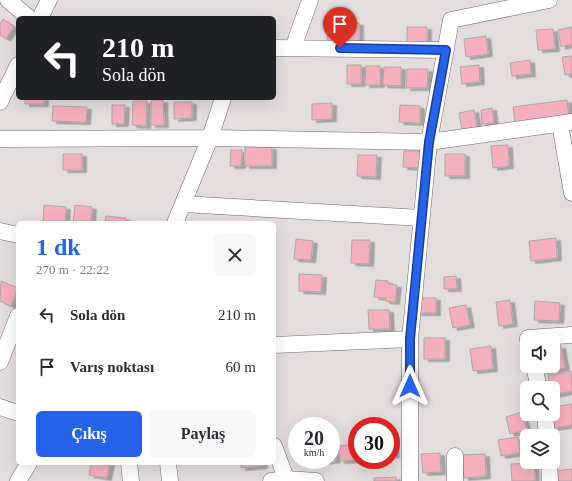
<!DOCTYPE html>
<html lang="tr">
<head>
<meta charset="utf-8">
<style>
  body { margin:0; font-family:Georgia,serif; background:#f7f7f7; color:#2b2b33; height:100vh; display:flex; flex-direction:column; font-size:15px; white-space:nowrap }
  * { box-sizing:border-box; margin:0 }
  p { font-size:13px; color:#7c7c81 }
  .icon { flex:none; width:22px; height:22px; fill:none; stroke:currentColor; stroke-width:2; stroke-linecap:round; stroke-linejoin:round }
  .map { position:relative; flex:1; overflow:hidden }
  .details { position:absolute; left:16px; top:221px; width:260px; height:244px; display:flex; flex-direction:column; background:#fff; border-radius:6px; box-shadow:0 4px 16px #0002 }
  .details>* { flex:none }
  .banner { position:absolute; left:16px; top:16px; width:260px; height:84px; border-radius:6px; box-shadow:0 4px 16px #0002; background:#202124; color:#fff; overflow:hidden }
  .controls { position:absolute; left:520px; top:333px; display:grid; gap:8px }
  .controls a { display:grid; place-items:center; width:40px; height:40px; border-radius:6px; background:#fff; box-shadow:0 4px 16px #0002; font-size:20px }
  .speed { position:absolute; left:288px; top:417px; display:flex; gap:8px; font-size:20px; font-weight:700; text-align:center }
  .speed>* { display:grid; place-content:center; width:52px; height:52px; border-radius:50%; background:#fff; box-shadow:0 4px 16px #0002; line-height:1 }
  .speed small { font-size:10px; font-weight:400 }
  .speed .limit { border:6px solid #d22; background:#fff; color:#111 }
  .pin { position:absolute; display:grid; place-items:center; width:34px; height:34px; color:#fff; margin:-41px -17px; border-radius:50% 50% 50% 0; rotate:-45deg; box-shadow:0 0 4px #0007 }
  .pin .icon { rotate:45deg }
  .me { position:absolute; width:44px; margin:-22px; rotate:0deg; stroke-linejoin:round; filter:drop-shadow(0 0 3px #0008) }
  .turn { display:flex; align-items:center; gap:14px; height:84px; padding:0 20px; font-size:18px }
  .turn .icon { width:52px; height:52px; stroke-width:2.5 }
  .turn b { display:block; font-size:28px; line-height:34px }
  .round { display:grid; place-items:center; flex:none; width:42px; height:42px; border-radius:6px; background:#f7f7f7 }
  .headline { display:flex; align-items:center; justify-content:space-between; height:68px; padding:0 20px }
  h1 { font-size:24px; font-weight:700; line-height:30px; color:#2563eb }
  .button { display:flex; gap:8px; margin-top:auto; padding:8px 20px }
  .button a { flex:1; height:46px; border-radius:6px; background:#2563eb; color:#fff; font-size:16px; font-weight:700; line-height:46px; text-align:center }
  .button a+a { background:#f7f7f7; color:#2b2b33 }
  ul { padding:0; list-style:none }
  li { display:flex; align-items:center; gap:12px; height:52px; padding:0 20px }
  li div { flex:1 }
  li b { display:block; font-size:15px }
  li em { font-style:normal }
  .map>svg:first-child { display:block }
</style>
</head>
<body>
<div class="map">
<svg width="572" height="481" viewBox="0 0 572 481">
  <defs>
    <filter id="shadow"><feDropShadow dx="4.5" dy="2.5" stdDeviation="0" flood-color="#0004"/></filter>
  </defs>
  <rect width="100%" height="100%" fill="#e3ddde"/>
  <path fill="#f6afbc" stroke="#ada7a8" filter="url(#shadow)" d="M3 19 14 27 6 39 0 35V24Z
    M328 22 359 23V41H327Z
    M407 27H427V43H407Z
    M572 27V44L561 47 558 30Z
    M553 29 555 49 538 50 536 30Z
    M486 36 488 54 466 57 464 39Z
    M572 56V74L565 75 562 57Z
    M530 60 531 74 512 76 510 63Z
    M347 65H361V84H347Z
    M479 65 480 82 462 84 460 67Z
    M366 66H380V85H365Z
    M384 67H401V86L383 85Z
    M407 69H428L427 88H406Z
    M25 98H44V104H25Z
    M163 100 164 125H151V101Z
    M567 100 569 116 515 122 513 107Z
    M133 101H147L146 126 132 125Z
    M174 102H192V118L174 119Z
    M332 103V119L312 120V104Z
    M112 105H125L124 124H112Z
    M400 105 420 106V123L399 122Z
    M53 106 87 107 86 122 52 121Z
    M492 108 494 123 482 124 481 110Z
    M474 110 477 127 462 130 459 113Z
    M508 145 509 166 493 168 491 146Z
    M245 147H272V166H245Z
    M231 150H242L241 166H230Z
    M404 151H423V168L403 167Z
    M63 154H82V170H63Z
    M445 154H465V176H445Z
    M358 155H377L376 177 357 176Z
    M44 205 66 207 65 223H43Z
    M75 205 92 207 91 223H73Z
    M106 216 126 218 125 223H105Z
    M556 238 557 258 531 261 529 241Z
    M296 239 313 241 311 260 294 259Z
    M352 240H370L369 264 351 263Z
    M299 274 322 275 321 292 299 291Z
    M456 276 457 289H444V277Z
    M376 280 388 281V284L397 285 395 302 385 301 386 298 374 297Z
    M1 281 18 288 11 306 0 301Z
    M417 298H436V313H417Z
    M510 300 513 324 499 326 496 302Z
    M535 301 560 303 559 321 534 320Z
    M466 305 470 325 453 328 449 308Z
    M368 310H389L390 329H369Z
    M424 338H445V359H424Z
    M491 346 493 369 473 371 470 349Z
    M561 346 565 368 543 372V366H553V347Z
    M571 371 572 391 553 395V388H550L548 376Z
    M572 404V425L553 428V407Z
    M522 412 527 430 510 434 506 417Z
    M333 435 336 460 315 463 314 460H331V436Z
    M518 437 520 453 501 456 498 440Z
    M391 440H394L395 455 391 456Z
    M357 444V460L340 461 338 446Z
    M440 453 441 472 423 473 421 454Z
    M485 454 486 476 464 478 462 455Z
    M91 463H110L107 478 89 475Z
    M241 463H263V466L241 468Z
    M534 463 535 481H512L511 464Z
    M572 469V481H558L556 471Z
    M396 477V481H374V478Z"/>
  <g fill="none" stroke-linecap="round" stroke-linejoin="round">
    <defs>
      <path id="minor" d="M8 0 29 18
        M549 0 451 20 429 142 572 122
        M40 18 49 0
        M274 48 446 50
        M293 48 310 0
        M0 102 18 65
        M560 124 572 193
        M0 139 210 138 429 142 410 339V481
        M183 204 421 218
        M175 223 210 138 223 98
        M0 231 18 235
        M528 340V338L572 335
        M274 345 410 339
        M0 362 18 316
        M534 366 539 388
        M0 407 18 413
        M545 414 547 436
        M274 446 287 481
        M455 456V481
        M549 462 550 481
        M129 463 131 481
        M168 463 170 481
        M18 481 29 463
        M271 481 287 479 316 481"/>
    </defs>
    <use href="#minor" stroke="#6f696a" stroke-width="17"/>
    <use href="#minor" stroke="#fff" stroke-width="16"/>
  </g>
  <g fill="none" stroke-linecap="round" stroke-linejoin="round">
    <defs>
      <path id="route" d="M340 48 446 50 429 142 410 339V386"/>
    </defs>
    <use href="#route" stroke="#184099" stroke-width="10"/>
    <use href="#route" stroke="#2563eb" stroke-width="7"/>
  </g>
</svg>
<div class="controls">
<a><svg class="icon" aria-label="sound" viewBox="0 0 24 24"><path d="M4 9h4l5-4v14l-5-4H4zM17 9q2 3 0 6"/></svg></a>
<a><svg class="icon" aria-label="search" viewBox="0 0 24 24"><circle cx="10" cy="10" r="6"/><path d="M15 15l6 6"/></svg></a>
<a><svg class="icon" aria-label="layers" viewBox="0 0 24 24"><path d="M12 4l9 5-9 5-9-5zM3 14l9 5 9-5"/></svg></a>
</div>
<div class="speed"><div>20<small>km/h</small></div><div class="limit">30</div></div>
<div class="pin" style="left:340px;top:48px;background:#d93025"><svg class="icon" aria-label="arrive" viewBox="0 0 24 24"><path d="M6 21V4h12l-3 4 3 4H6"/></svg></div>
<svg class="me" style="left:410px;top:386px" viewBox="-20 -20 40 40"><path d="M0-17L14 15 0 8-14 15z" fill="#2563eb" stroke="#fff" stroke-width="4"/></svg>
<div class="banner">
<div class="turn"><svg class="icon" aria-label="left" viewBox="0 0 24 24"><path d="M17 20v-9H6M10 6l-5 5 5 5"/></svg><div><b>210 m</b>Sola dön</div></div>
</div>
<section class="details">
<div class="headline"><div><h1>1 dk</h1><p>270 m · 22:22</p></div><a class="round"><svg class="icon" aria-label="close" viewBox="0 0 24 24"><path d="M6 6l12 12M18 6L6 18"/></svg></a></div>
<ul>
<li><svg class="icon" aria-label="left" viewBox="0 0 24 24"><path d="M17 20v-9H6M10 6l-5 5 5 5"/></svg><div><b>Sola dön</b></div><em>210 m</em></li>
<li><svg class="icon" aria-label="arrive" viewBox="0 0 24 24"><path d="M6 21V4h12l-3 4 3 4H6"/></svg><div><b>Varış noktası</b></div><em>60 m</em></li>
</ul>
<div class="button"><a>Çıkış</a><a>Paylaş</a></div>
</section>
</div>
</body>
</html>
